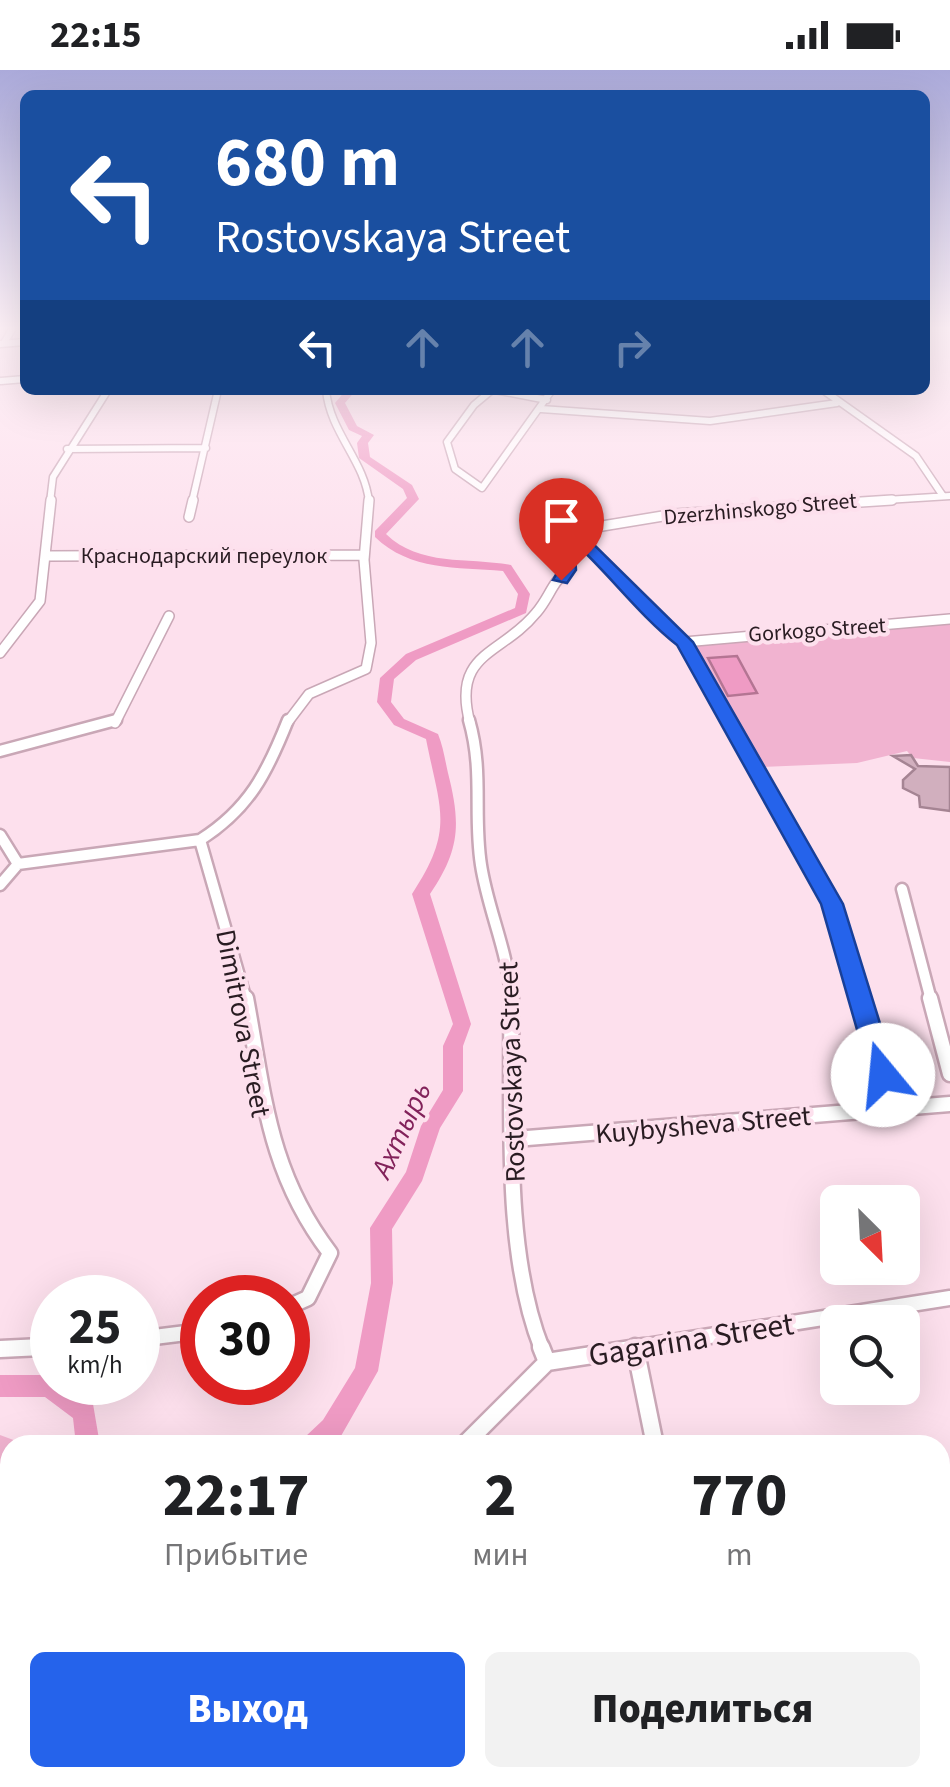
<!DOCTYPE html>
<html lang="ru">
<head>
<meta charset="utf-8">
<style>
  body { margin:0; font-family:"Source Sans 3",sans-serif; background:#f2f2f2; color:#202124; height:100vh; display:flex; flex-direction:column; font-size:38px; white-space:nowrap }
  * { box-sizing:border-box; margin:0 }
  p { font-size:32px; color:#757577 }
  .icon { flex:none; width:55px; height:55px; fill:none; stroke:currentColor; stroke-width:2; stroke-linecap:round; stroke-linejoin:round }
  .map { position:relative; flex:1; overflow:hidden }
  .drawer { position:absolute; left:0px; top:1365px; width:950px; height:352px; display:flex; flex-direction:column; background:#fff; border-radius:30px 30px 0 0; box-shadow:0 10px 40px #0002 }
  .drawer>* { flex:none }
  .top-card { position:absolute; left:20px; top:20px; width:910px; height:305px; border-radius:15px; box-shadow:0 10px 40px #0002; background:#1a4fa0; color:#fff; overflow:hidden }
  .needle { width:65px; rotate:156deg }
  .tools { position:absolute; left:820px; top:1115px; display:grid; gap:20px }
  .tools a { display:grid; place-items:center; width:100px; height:100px; border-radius:15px; background:#fff; box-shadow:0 10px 40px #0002; font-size:50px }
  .speed { position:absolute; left:30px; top:1205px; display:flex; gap:20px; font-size:50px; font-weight:700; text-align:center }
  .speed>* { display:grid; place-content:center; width:130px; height:130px; border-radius:50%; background:#fff; box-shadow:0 10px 40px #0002; line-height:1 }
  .speed small { font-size:25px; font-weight:400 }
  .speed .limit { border:15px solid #d22; background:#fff; color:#111 }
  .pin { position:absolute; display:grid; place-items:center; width:85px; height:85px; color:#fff; margin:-102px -42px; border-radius:50% 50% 50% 0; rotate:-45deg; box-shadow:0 0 10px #0007 }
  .pin .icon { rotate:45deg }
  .me { position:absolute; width:110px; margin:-55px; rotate:343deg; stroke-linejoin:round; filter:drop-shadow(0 0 8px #0008) }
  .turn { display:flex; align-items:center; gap:35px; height:210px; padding:0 30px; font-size:45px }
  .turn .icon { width:130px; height:130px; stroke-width:2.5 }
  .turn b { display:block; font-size:70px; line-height:85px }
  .lanes { display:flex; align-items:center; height:95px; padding:0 30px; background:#0003; justify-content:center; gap:50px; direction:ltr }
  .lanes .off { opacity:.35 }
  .eta { display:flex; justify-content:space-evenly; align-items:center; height:170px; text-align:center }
  .eta b { font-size:60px; font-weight:800; line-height:70px }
  .cta { display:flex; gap:20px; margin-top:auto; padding:20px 30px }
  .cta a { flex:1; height:115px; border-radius:15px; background:#2563eb; color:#fff; font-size:40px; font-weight:800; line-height:115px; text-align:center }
  .cta a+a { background:#f2f2f2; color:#202124 }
  .status { display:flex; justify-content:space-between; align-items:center; height:70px; padding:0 50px; background:#fff; direction:ltr }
  .status svg { height:28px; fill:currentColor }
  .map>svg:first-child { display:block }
</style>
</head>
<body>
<div class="status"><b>22:15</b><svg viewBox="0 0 49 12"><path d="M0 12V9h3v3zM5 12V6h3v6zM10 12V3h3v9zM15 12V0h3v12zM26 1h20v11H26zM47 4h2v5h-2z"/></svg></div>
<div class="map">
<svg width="950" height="1717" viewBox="0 0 950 1717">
  <rect width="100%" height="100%" fill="#fde0ed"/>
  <path fill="#f1b3d0" d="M950 554V692L913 688 907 681 857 693 762 697 695 575Z
    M0 1365 27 1375H10V1454L0 1457Z"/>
  <path fill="#ef9bc4" stroke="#b47593" stroke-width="2.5" d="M737 586 757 623 728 626 708 588Z"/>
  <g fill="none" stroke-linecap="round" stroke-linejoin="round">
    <path fill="#ef9bc4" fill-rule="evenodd" d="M346 320H356L345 333 357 356 374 365 368 373 370 387 412 415 419 429 386 464C420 497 468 487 511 495L530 524 526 543 416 590 394 609 391 632 404 649 438 664C443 676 445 690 448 703 461 754 460 780 430 824L471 954 463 976V1021L440 1058 422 1111 392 1159 393 1213 378 1301 341 1366 332 1375H302L305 1367 323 1350 355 1298 371 1213 370 1158 406 1102 421 1056 443 1020V976L453 954 412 824C455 759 440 740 426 669L394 655 377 632 380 608 406 584 515 538 518 524 503 501C457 497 410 501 375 467V461L407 428 403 419 359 388 357 373 362 366 349 360 335 333Z
      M0 1305H49L52 1306V1312H63L93 1334 100 1375H76L73 1348 45 1327H0Z"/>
  </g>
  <path fill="#d1afbe" stroke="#a58493" stroke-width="2.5" d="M911 685 918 696 950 697V741L920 737 919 726 903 718V710L915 699 893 686Z"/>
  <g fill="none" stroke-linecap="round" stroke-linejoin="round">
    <defs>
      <path id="minor-far4" d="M4 273 14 256
        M0 274 25 272
        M1 311 25 309
        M326 320C330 363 365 391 369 432
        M492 320 474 335 447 372 455 399 482 418 552 320
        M495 320 547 330
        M823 320 916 386 943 426
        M541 339 710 351 837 333
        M67 379 206 378
        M50 432 53 407 108 320
        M192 432 218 320
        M854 432 950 426"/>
      <path id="minor-far3" d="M189 447 193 430
        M572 461 684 572 731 653
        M572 461 675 444 892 430
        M45 486 363 485
        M684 572 950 549
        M0 583 40 531 51 430
        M115 653 169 546
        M287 653 309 624 366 599 371 573 364 490 369 430
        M470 653C451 582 502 585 536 543 550 527 551 513 568 500L566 472 572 461"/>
      <path id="minor-far2" d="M469 650C484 702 473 744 481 795 488 841 509 883 511 930
        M730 650 832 834 861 930
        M0 681 116 650
        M0 765 18 794 0 815
        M18 794 200 770
        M902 819 931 930
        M246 930 200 770C249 739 267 703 288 650"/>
      <path id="minor-far1" d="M246 928C264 1024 268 1102 330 1183L308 1228 288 1237
        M511 928C513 1036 502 1179 542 1279
        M860 928 893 1039
        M930 928 950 1004
        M515 1069 950 1034
        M138 1269 202 1261
        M0 1279 52 1276
        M628 1279 950 1228"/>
      <path id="minor" d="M541 1277 547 1292
        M635 1277 655 1375
        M0 1279 42 1277
        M464 1375 547 1292 644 1277
        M0 1544 10 1541
        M213 1708V1717
        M723 1708 725 1717"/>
    </defs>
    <use href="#minor-far4" stroke="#c9a7b6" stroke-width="9"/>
    <use href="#minor-far3" stroke="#c9a7b6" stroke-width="12"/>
    <use href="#minor-far2" stroke="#c9a7b6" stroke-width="15"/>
    <use href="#minor-far1" stroke="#c9a7b6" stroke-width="19"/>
    <use href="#minor" stroke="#c9a7b6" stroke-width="21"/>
    <use href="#minor-far4" stroke="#fff" stroke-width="6"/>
    <use href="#minor-far3" stroke="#fff" stroke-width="9"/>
    <use href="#minor-far2" stroke="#fff" stroke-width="10"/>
    <use href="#minor-far1" stroke="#fff" stroke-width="14"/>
    <use href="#minor" stroke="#fff" stroke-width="16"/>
  </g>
  <linearGradient id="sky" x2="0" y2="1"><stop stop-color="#abaada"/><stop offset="0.52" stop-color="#fef1f7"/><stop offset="1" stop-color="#fef1f7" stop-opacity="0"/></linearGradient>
  <rect width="950" height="496" fill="url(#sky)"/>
  <path fill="#2563eb" stroke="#184099" stroke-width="2.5" d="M566 458H577L693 572 843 834 896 1005 892 1012H874L870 1005 821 834 677 575C639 545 610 505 574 472L576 500 567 513 553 510C564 494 556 476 566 458Z"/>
  <g text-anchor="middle" stroke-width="8" stroke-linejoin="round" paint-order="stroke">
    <g font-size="22" fill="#291c22" stroke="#fde0ed">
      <text transform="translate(760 438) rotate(-5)" y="8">Dzerzhinskogo Street</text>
      <text x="204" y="493">Краснодарский переулок</text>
      <text transform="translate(817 559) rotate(-4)" y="8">Gorkogo Street</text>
    </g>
    <g font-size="28" fill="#291c22" stroke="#fde0ed">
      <text transform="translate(244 953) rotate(79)" y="10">Dimitrova Street</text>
      <text transform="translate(511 1002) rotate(-92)" y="10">Rostovskaya Street</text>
      <text transform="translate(703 1054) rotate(-5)" y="10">Kuybysheva Street</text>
    </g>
    <g font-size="30" font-style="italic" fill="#82225a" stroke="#fde0ed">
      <text transform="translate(401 1060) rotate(-65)" y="10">Ахтырь</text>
    </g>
    <g font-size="32" fill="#291c22" stroke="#fde0ed">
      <text transform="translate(691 1269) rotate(-9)" y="11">Gagarina Street</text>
    </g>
  </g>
</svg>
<div class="tools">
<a><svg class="needle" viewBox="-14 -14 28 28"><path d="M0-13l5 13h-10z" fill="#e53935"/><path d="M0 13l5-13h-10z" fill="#757577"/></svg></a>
<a><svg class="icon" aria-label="search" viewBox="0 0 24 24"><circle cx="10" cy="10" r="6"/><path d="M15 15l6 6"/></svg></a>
</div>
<div class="speed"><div>25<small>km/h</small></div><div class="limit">30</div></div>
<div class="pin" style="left:561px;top:510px;background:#d93025"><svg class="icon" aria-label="arrive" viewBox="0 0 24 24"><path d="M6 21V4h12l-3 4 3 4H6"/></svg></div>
<svg class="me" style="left:883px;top:1005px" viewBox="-20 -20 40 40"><circle r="19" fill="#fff"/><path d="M0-13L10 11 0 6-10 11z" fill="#2563eb"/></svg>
<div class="top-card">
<div class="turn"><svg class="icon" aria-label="left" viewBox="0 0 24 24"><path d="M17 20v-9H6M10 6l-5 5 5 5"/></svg><div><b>680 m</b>Rostovskaya Street</div></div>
<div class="lanes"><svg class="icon" aria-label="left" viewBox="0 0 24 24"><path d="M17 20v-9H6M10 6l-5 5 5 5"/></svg><svg class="icon off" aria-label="ahead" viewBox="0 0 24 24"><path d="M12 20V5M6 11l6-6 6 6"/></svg><svg class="icon off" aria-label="ahead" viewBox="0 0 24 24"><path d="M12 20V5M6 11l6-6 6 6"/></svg><svg class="icon off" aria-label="right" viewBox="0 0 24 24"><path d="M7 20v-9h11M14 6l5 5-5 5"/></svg></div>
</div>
<section class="drawer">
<div class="eta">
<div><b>22:17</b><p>Прибытие</p></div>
<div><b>2</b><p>мин</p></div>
<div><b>770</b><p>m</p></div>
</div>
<div class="cta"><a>Выход</a><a>Поделиться</a></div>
</section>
</div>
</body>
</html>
